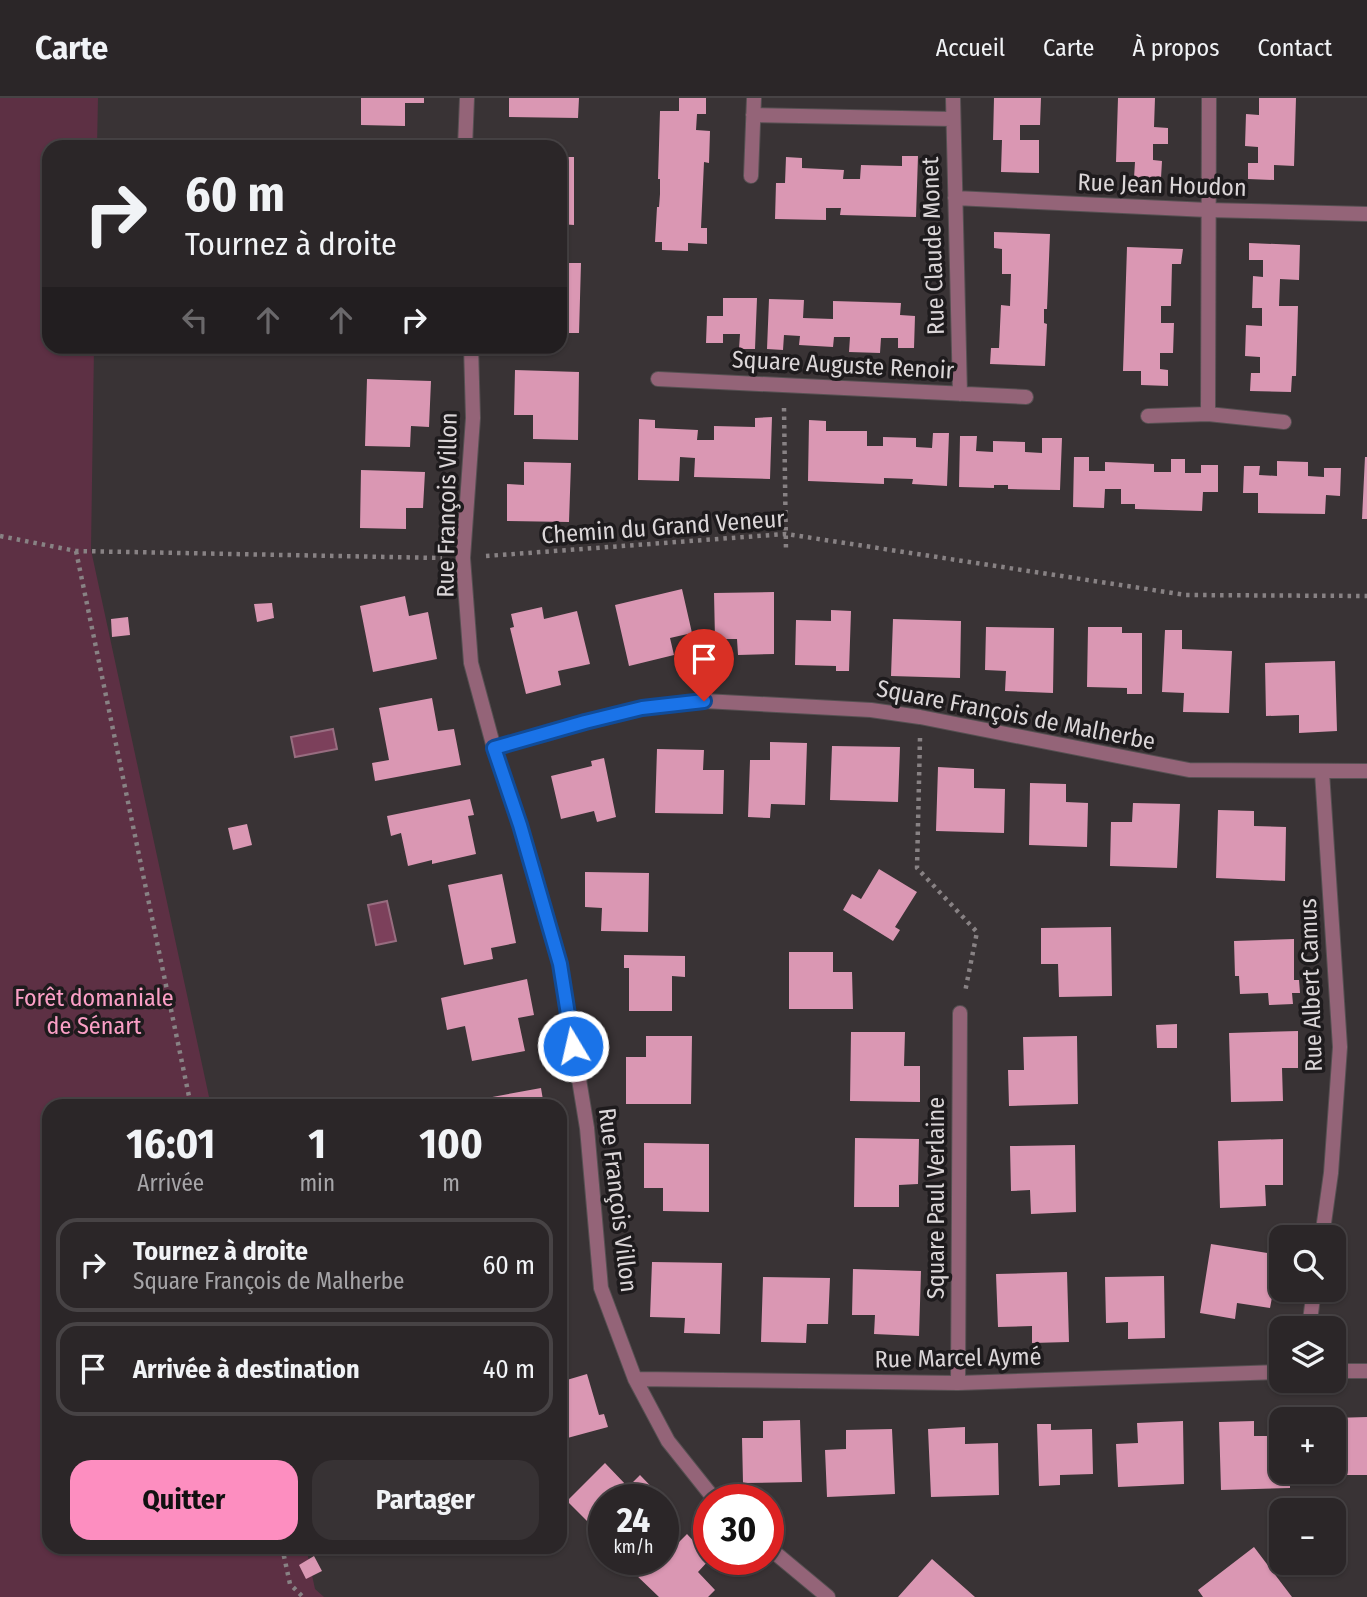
<!DOCTYPE html>
<html lang="fr">
<head>
<meta charset="utf-8">
<style>
  body { margin:0; font-family:"Fira Sans Condensed",sans-serif; background:#373234; color:#f1f3f6; height:100vh; display:flex; flex-direction:column; font-size:26px; white-space:nowrap }
  * { box-sizing:border-box; margin:0 }
  p { font-size:23px; color:#a6a5a8 }
  .icon { flex:none; width:38px; height:38px; fill:none; stroke:currentColor; stroke-width:2; stroke-linecap:round; stroke-linejoin:round }
  .map { position:relative; flex:1; overflow:hidden }
  .panel { position:absolute; left:42px; top:1001px; width:525px; height:455px; display:flex; flex-direction:column; background:#2b2628; border-radius:21px; box-shadow:0 2px 5px #0004,0 0 0 2px #474345 }
  .panel>* { flex:none }
  .hud { position:absolute; left:42px; top:42px; width:525px; height:214px; border-radius:21px; box-shadow:0 2px 5px #0004,0 0 0 2px #474345; background:#2b2628; color:#f1f3f6; overflow:hidden }
  .fabs { position:absolute; left:1269px; top:1127px; display:grid; gap:14px }
  .fabs a { display:grid; place-items:center; width:77px; height:77px; border-radius:14px; background:#2b2628; box-shadow:0 2px 5px #0004,0 0 0 2px #474345; font-size:35px }
  .speed { position:absolute; left:588px; top:1386px; display:flex; gap:14px; font-size:35px; font-weight:700; text-align:center }
  .speed>* { display:grid; place-content:center; width:91px; height:91px; border-radius:50%; background:#2b2628; box-shadow:0 2px 5px #0004,0 0 0 2px #474345; line-height:1 }
  .speed small { font-size:18px; font-weight:400 }
  .speed .limit { border:10px solid #d22; background:#fff; color:#111 }
  .pin { position:absolute; display:grid; place-items:center; width:60px; height:60px; color:#fff; margin:-72px -30px; border-radius:50% 50% 50% 0; rotate:-45deg; box-shadow:0 0 7px #0007 }
  .pin .icon { rotate:45deg }
  .me { position:absolute; width:77px; margin:-38px; rotate:351deg; stroke-linejoin:round; filter:drop-shadow(0 0 5px #0008) }
  .turn { display:flex; align-items:center; gap:24px; height:147px; padding:0 28px; font-size:32px }
  .turn .icon { width:91px; height:91px; stroke-width:2.5 }
  .turn b { display:block; font-size:49px; line-height:60px }
  .lanes { display:flex; align-items:center; height:66px; padding:0 28px; background:#0003; justify-content:center; gap:35px; direction:ltr }
  .lanes .off { opacity:.35 }
  .eta { display:flex; justify-content:space-evenly; align-items:center; height:119px; text-align:center }
  .eta b { font-size:42px; font-weight:700; line-height:49px }
  .primary-button { display:flex; gap:14px; margin-top:auto; padding:14px 28px }
  .primary-button a { flex:1; height:80px; border-radius:21px; background:#fd8ec0; color:#111; font-size:28px; font-weight:700; line-height:80px; text-align:center }
  .primary-button a+a { background:#373234; color:#f1f3f6 }
  ul { padding:0; list-style:none }
  li { display:flex; align-items:center; gap:21px; height:94px; margin:0 14px 10px; padding:0 14px; border:4px solid #474345; border-radius:21px }
  li div { flex:1 }
  li b { display:block; font-size:26px }
  li em { font-style:normal }
  header { display:flex; align-items:center; gap:42px; box-sizing:border-box; height:98px; padding:0 35px; background:#2b2628; border-bottom:2px solid #474345 }
  header strong { font-size:33px }
  nav { display:flex; gap:38px; margin-inline-start:auto; font-size:24px }
  .map>svg:first-child { display:block }
</style>
</head>
<body>
<header>
<strong>Carte</strong>
<nav><a>Accueil</a><a>Carte</a><a>À propos</a><a>Contact</a></nav>
</header>
<div class="map">
<svg width="1367" height="1499" viewBox="0 0 1367 1499">
  <rect width="100%" height="100%" fill="#393335"/>
  <path fill="#5d3044" d="M0 0H98L97 49H49V248L94 249 91 452 211 1008H49V1449H306L315 1491 324 1499H0Z"/>
  <path fill="#7c405b" stroke="#986d80" stroke-width="2" d="M333 631 337 651 295 659 291 639Z
    M387 803 396 843 376 847 368 807Z"/>
  <path fill="#da97b3" d="M361 0H424V5H405V28L361 27Z
    M509 0H579L578 20 509 19Z
    M679 0H706V16H697L696 32 710 33 709 65 704 64 701 130H707V146L688 145V153L662 152V144H655L657 109H659L660 96V81H658L660 13H679Z
    M994 0H1041L1040 27H1020V42H1039V75L1001 74 1002 42H993Z
    M1118 0H1155L1154 29 1168 30V46H1153V62L1162 63 1161 80H1134L1135 64H1116Z
    M1259 0H1296L1294 68 1274 67V82L1248 81V65H1258V49L1245 48 1246 16 1259 17Z
    M902 58H918L916 119 840 117 841 110H826V122L775 121 776 85H785L786 59 802 60V70L844 72 843 81H860L861 67 902 68Z
    M560 59H574V127L560 126Z
    M994 134 1050 136 1047 211H1044V225L1047 226 1045 268 990 266 991 250H999L1001 207 1010 208 1011 176H1002V151L994 150Z
    M1249 145 1300 147 1299 182 1280 181 1279 208H1298L1296 278H1292L1291 294 1250 293 1251 275H1260V259L1245 258 1246 227 1262 228V210H1252L1253 178 1263 179V162H1249Z
    M1127 149 1183 151 1181 166H1172L1171 208H1161V225H1174L1173 255H1160V271L1168 272V288L1141 287V273H1123Z
    M560 165H581L579 235H560Z
    M723 200H757L755 251H739L740 236H723V245H706L707 218H723Z
    M769 201 804 202 803 220 833 221V203L901 205 900 217 915 218 914 250H898V240H881L880 255 849 254 850 239H834L833 249 799 247 800 238 784 237 783 252 767 251Z
    M515 272 579 274 578 342 533 341V317H514Z
    M367 281 431 283 429 329 411 328 410 349 365 348Z
    M772 319 770 381 694 379 695 360 680 359 679 383 638 382 639 321 655 322V330L698 332 697 342H714V328L755 329V320Z
    M809 322 826 323V333H867V348H883V339L916 340V349L932 350 933 335H949L947 388 912 386 913 381 884 380V386L808 383Z
    M960 338H977L976 353 993 354V343L1025 344V354L1042 355V340H1062L1060 392 1008 391V387H994V390L959 389Z
    M1074 359H1089V373H1105V364L1154 366V374H1171V361H1185V375H1201V367H1218V394H1203L1202 413 1135 411V406H1121V391H1105L1104 410 1073 409Z
    M1365 359H1367V421H1362Z
    M1277 363 1308 364V378L1324 379V370H1341L1340 398 1326 397 1325 416 1258 415V395H1243L1244 368H1260L1259 377 1277 378Z
    M524 364 571 365 569 424 507 423V386L524 387Z
    M361 372 425 374 423 410H406V431L360 430Z
    M682 491 692 535 670 540 674 557 629 568 615 507Z
    M774 494V556L738 557 737 541H715L714 495Z
    M405 498 409 518 428 514 437 561 373 574 360 508Z
    M272 505 274 520 257 524 254 506Z
    M542 509 544 521 577 513 590 566 558 573 561 587 526 596 510 530 514 529 511 516Z
    M831 512 851 513 849 573H836V568L795 567 796 522 831 523Z
    M128 519 130 537 112 539 111 521Z
    M893 521 961 523 960 580 891 578Z
    M986 529 1054 530 1053 595 1005 593 1006 573 985 572Z
    M1088 529H1122V535H1142V596H1127V590L1087 589Z
    M1165 532H1182V551L1232 553 1229 615 1183 614 1184 595 1162 594Z
    M1335 563 1337 633 1299 635V617L1266 618 1265 565Z
    M432 600 438 633 454 631 461 667 375 683 372 665 389 662 379 610Z
    M770 644 807 645 805 707 771 706 770 720 748 719 750 662H770Z
    M832 648 900 649 898 704 830 702Z
    M657 651 704 652 703 672H724L723 716 655 715Z
    M604 660 616 719 597 724 594 713 561 721 551 678 592 668 591 663Z
    M938 669 974 671V690L1005 691 1004 735 936 733Z
    M1030 685 1066 686V704L1088 705 1087 749 1029 747Z
    M470 701 474 717 468 718 476 756 432 766V762L408 768 401 735 391 738 387 718Z
    M1133 705 1180 706 1177 770 1110 768 1111 724H1132Z
    M1218 712 1254 713V728L1286 729 1285 783 1216 780Z
    M247 726 252 747 233 752 228 730Z
    M879 771 917 794 895 829 900 832 893 843 843 812 852 796 861 801Z
    M585 774 649 775 648 834 601 833 602 810 585 809Z
    M502 776 516 845 491 850 493 861 464 867 448 787Z
    M1111 829 1112 898 1059 899 1058 866H1041V830Z
    M1294 841V882H1299L1300 895H1292L1293 906 1269 907 1268 895 1240 896 1239 878H1235L1234 843Z
    M789 854H833V874H852L853 911H789Z
    M624 857 685 858V879L672 878V913H629V870H624Z
    M527 881 534 917 518 920 525 953 472 963 465 928 447 932 441 900Z
    M1177 926V950H1157L1156 927Z
    M1298 933V970H1282L1283 1003 1231 1004 1229 935Z
    M851 934H905L904 968H920V1004L850 1003Z
    M646 938H692L691 1006H626V959H646Z
    M1077 938 1078 1006 1009 1008 1008 972H1024L1023 939Z
    M541 990 544 1008H477L476 1002Z
    M855 1040 919 1041 918 1086 899 1087V1109H854Z
    M1283 1041V1087H1265L1266 1108 1220 1110 1218 1043Z
    M644 1045 709 1046V1114L663 1113V1090H644Z
    M1075 1047 1076 1114 1031 1116 1030 1092 1011 1093 1010 1048Z
    M1211 1146 1280 1157 1270 1210 1237 1205 1235 1221 1200 1215Z
    M652 1164 722 1165 720 1236 684 1235 685 1220 650 1219Z
    M853 1171 921 1173 919 1238 874 1236 875 1217H852Z
    M1067 1174 1069 1244 1032 1245V1228L998 1229 996 1176Z
    M1164 1178 1165 1240 1128 1241V1224L1106 1225 1105 1179Z
    M763 1179 830 1180 828 1226H807L806 1245 761 1244Z
    M560 1185H561L569 1223 560 1225Z
    M587 1276 599 1317 604 1316 608 1329 560 1342V1284Z
    M1367 1319V1377H1332V1374H1334V1320Z
    M800 1322 802 1384 743 1385 742 1340H763V1323Z
    M1183 1323 1184 1386 1118 1389 1116 1346 1138 1345 1137 1325Z
    M1254 1323V1338H1281V1374H1290V1390L1221 1392 1219 1324Z
    M1037 1326H1051V1332L1092 1331 1093 1376 1060 1377V1387L1039 1388Z
    M965 1329V1346L998 1345 999 1397 931 1399 928 1331Z
    M892 1331 895 1396 827 1399 825 1352 846 1351V1332Z
    M605 1365 628 1389 640 1377 664 1402H604V1440L567 1403Z
    M687 1436 710 1461 698 1474 715 1492 708 1499H659L634 1475 648 1461H663V1445L667 1442 674 1449Z
    M1254 1449 1292 1499H1203L1198 1492Z
    M314 1458 322 1473 306 1481 299 1467Z
    M932 1461 975 1499H898Z"/>
  <g fill="none" stroke-linecap="round" stroke-linejoin="round">
    <defs>
      <path id="minor" d="M953 0 960 296
        M753 17 952 21
        M465 49 467 0
        M751 78 754 0
        M955 100 1208 112 1367 116
        M471 248 473 320 463 460 471 565 494 650 520 727 560 866 587 1030 601 1190 635 1281 668 1343 715 1402
        M658 281 1026 299
        M1208 316 1209 0
        M1148 318 1208 316 1284 324
        M494 650 585 624 642 610 704 603 871 612 920 619 1189 672 1367 673
        M1322 1139 1331 1075 1340 949 1322 674
        M1309 1230 1314 1192
        M1334 1273H1367
        M635 1281 958 1285 1281 1274
        M958 1285 960 915
        M768 1449 828 1499"/>
    </defs>
    <use href="#minor" stroke="#565052" stroke-width="16"/>
    <path stroke="#888284" stroke-width="4.5" stroke-dasharray="3.5 5" stroke-linecap="butt" d="M784 310 786 453
      M0 438 76 453 442 460
      M76 453 191 1008
      M486 458 786 436 1186 497 1367 498
      M920 640 917 770 977 834 965 894
      M282 1449 290 1486 303 1499"/>
    <use href="#minor" stroke="#946478" stroke-width="14"/>
  </g>
  <g fill="none" stroke-linecap="round" stroke-linejoin="round">
    <defs>
      <path id="route" d="M573 948 560 866 520 727 494 650 585 624 642 610 704 603"/>
    </defs>
    <use href="#route" stroke="#114b97" stroke-width="18"/>
    <use href="#route" stroke="#1a73e8" stroke-width="12"/>
  </g>
  <g text-anchor="middle" stroke-width="7" stroke-linejoin="round" paint-order="stroke">
    <g font-size="24" fill="#dbd6d8" stroke="#1e1b1d">
      <text transform="translate(1162 87) rotate(2)" y="8">Rue Jean Houdon</text>
      <text transform="translate(933 148) rotate(-92)" y="8">Rue Claude Monet</text>
      <text transform="translate(843 267) rotate(3)" y="8">Square Auguste Renoir</text>
      <text transform="translate(447 407) rotate(-89)" y="8">Rue François Villon</text>
      <text transform="translate(663 429) rotate(-4)" y="8">Chemin du Grand Veneur</text>
      <text transform="translate(1016 617) rotate(11)" y="8">Square François de Malherbe</text>
      <text transform="translate(1311 887) rotate(-92)" y="8">Rue Albert Camus</text>
      <text transform="translate(936 1100) rotate(-90)" y="8">Square Paul Verlaine</text>
      <text transform="translate(618 1102) rotate(83)" y="8">Rue François Villon</text>
      <text transform="translate(958 1260) rotate(-1)" y="8">Rue Marcel Aymé</text>
    </g>
    <g font-size="24" fill="#fb9fc6" stroke="#1e1b1d">
      <text x="94" y="908">Forêt domaniale<tspan x="94" dy="28">de Sénart</tspan></text>
    </g>
  </g>
</svg>
<div class="fabs">
<a><svg class="icon" aria-label="search" viewBox="0 0 24 24"><circle cx="10" cy="10" r="6"/><path d="M15 15l6 6"/></svg></a>
<a><svg class="icon" aria-label="layers" viewBox="0 0 24 24"><path d="M12 4l9 5-9 5-9-5zM3 14l9 5 9-5"/></svg></a>
<a>+</a>
<a>−</a>
</div>
<div class="speed"><div>24<small>km/h</small></div><div class="limit">30</div></div>
<div class="pin" style="left:704px;top:603px;background:#d93025"><svg class="icon" aria-label="arrive" viewBox="0 0 24 24"><path d="M6 21V4h12l-3 4 3 4H6"/></svg></div>
<svg class="me" style="left:573px;top:948px" viewBox="-20 -20 40 40"><circle r="17" fill="#1a73e8" stroke="#fff" stroke-width="3"/><path d="M0-11L8 9 0 5-8 9z" fill="#fff"/></svg>
<div class="hud">
<div class="turn"><svg class="icon" aria-label="right" viewBox="0 0 24 24"><path d="M7 20v-9h11M14 6l5 5-5 5"/></svg><div><b>60 m</b>Tournez à droite</div></div>
<div class="lanes"><svg class="icon off" aria-label="left" viewBox="0 0 24 24"><path d="M17 20v-9H6M10 6l-5 5 5 5"/></svg><svg class="icon off" aria-label="ahead" viewBox="0 0 24 24"><path d="M12 20V5M6 11l6-6 6 6"/></svg><svg class="icon off" aria-label="ahead" viewBox="0 0 24 24"><path d="M12 20V5M6 11l6-6 6 6"/></svg><svg class="icon" aria-label="right" viewBox="0 0 24 24"><path d="M7 20v-9h11M14 6l5 5-5 5"/></svg></div>
</div>
<section class="panel">
<div class="eta">
<div><b>16:01</b><p>Arrivée</p></div>
<div><b>1</b><p>min</p></div>
<div><b>100</b><p>m</p></div>
</div>
<ul>
<li><svg class="icon" aria-label="right" viewBox="0 0 24 24"><path d="M7 20v-9h11M14 6l5 5-5 5"/></svg><div><b>Tournez à droite</b><p>Square François de Malherbe</p></div><em>60 m</em></li>
<li><svg class="icon" aria-label="arrive" viewBox="0 0 24 24"><path d="M6 21V4h12l-3 4 3 4H6"/></svg><div><b>Arrivée à destination</b></div><em>40 m</em></li>
</ul>
<div class="primary-button"><a>Quitter</a><a>Partager</a></div>
</section>
</div>
</body>
</html>
